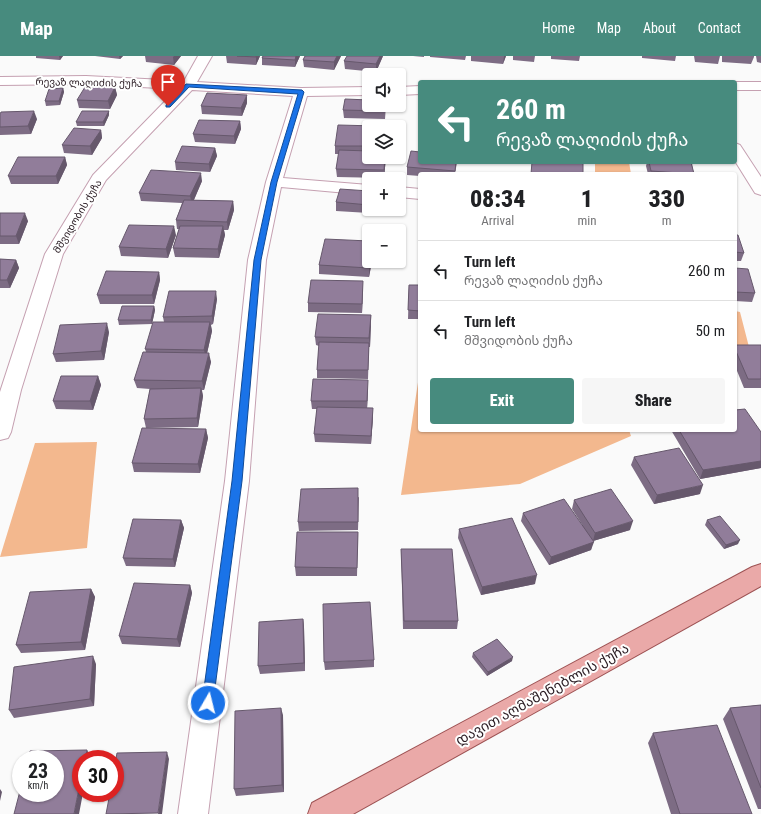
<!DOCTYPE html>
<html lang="en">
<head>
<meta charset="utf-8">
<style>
  body { margin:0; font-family:"Roboto Condensed","Noto Sans Georgian",sans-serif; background:#f6f6f6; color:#202124; height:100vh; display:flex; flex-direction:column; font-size:15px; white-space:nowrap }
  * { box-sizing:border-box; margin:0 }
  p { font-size:13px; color:#757577 }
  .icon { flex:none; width:22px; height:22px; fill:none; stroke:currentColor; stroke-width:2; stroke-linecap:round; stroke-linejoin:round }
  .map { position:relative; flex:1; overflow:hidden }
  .panel { position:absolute; left:418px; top:116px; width:319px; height:260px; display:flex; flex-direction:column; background:#fff; border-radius:4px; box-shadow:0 1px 3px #0004 }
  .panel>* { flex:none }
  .top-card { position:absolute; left:418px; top:24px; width:319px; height:84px; border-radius:4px; box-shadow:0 1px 3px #0004; background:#478b7e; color:#fff; overflow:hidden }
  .fabs { position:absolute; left:362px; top:12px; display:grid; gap:8px }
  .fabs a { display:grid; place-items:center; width:44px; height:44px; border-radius:4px; background:#fff; box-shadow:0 1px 3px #0004; font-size:20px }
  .speed { position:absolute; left:12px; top:694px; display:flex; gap:8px; font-size:20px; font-weight:700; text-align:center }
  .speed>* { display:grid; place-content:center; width:52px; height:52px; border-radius:50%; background:#fff; box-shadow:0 1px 3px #0004; line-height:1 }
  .speed small { font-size:10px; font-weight:400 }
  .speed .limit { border:6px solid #d22; background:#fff; color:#111 }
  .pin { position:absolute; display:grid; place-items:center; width:34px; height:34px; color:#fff; margin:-41px -17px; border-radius:50% 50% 50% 0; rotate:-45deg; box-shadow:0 0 4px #0007 }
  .pin .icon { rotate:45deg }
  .me { position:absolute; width:44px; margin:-22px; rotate:8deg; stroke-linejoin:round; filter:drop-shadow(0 0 3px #0008) }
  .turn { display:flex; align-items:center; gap:14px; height:84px; padding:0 12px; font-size:18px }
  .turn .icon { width:52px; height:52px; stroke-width:2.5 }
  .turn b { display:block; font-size:28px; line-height:34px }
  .eta { display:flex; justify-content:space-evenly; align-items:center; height:68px; text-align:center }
  .eta b { font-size:24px; font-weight:800; line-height:28px }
  .cta { display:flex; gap:8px; margin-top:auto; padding:8px 12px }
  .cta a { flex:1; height:46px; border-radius:4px; background:#478b7e; color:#fff; font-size:16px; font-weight:800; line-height:46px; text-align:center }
  .cta a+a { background:#f6f6f6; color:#202124 }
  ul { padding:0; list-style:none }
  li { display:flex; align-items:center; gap:12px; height:60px; padding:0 12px; border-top:1px solid #e0e0e0 }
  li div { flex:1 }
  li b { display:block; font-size:15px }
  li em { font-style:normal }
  header { display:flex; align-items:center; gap:24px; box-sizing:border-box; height:56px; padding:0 20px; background:#478b7e; color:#fff }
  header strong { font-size:19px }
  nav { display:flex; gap:22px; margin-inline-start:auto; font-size:14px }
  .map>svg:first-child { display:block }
</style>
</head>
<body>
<header>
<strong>Map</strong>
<nav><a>Home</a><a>Map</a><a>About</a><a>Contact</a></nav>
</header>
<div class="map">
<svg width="761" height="758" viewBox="0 0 761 758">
  <rect width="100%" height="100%" fill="#fafafa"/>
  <path fill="#f3b88e" d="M595 106H629L631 118H595Z
    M735 255 740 256 749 291 735 290Z
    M420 313V374H629L631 380 520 428 401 439Z
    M97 386 87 492 0 501 35 387Z"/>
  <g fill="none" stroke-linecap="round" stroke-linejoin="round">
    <defs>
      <path id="minor" d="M198 0H212L197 26 301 32 369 31V39L307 40 283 122 369 129V139L281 131 266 204 249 425 208 758H178L225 425 248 204 266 126 293 40 192 34 106 124 63 198 21 334 11 376 8 382 0 384V336L45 198 93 119 177 33 86 28 0 29V21L86 20 184 25Z
        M734 26H761V34H735Z
        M420 30V38L399 39V31Z
        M735 87 740 89 761 121V139L755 137 735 105Z
        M399 131 420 133V143L399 141Z"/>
      <path id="major" d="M761 508V530L353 758H308L312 747 752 511Z"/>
    </defs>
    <use href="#minor" stroke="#c5a0b1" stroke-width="2"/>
    <use href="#major" stroke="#9d5253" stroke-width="2"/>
    <use href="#minor" fill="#fff" fill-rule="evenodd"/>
    <use href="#major" fill="#eaa9a8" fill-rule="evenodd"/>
  </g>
  <path fill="#7d6c84" d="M36 0H63L60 4 36 2Z
    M95 0H123L120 3Z
    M145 0H181L174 9 146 6Z
    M226 0H260L256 9 227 7Z
    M263 0H300L295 11 262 9V2Z
    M305 0H341L334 14 304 11 303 4Z
    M383 0 376 16 345 13 344 5Z
    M413 0H424V1Z
    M430 0H466L465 4 430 1Z
    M471 0H506L503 8 471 5Z
    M513 0H535L534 6 513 4Z
    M551 0H580L579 5 551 3Z
    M642 0H676L675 5 642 2Z
    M694 0H720L718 8 695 6Z
    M722 0H754V1L751 8 722 6Z
    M756 0H761V7L757 6Z
    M115 31 117 39 110 53 79 52 77 44Z
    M63 32 64 36 60 49 46 50 45 45Z
    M247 47 242 60 202 58 201 50Z
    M369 49H386L385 63 344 62 343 54Z
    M109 55V59L104 70H77L76 66Z
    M0 58 37 63 31 78 0 79Z
    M240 65 241 73 235 88 195 86 193 78Z
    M369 71V101H386L384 122 337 121 336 113 339 98H335V90Z
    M101 74 102 82 92 99 64 97 62 89Z
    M399 84 402 88 401 99H399Z
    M215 92 217 100 210 116 176 114 175 106Z
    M65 101 67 109 58 128H11L8 120Z
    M457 106 455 118H420V120L407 119V111Z
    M647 106H693L692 109 694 118H648L646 110Z
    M202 125 194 144 233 145 234 154 228 174H224L225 179 219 202 175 201 173 192 179 173H177L176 164 182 147 141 145 139 137Z
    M369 135V153H370L369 157 336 155V146Z
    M0 157 28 165 19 188H0Z
    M176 179 168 202 121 200 119 191Z
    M735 179 744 197 741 205H735Z
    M0 203 16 204 19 212 10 232H0Z
    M372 205 369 221 319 218V209Z
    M735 212 755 237 752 246 735 245Z
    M159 216 160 224 154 248H100L97 239Z
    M409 229H420V263H408Z
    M363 234 362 257 308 256V247Z
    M217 243 213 268 211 269 212 275 207 297 211 306 204 334H202L203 340 198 371 146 372 144 363 150 333 137 332 134 324 146 296 145 293 164 266 163 261Z
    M154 250 155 254 152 268 119 269 118 264Z
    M371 259 370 291H369L368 323 317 322V314L319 290 316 289 315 281Z
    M109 276 104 304 56 306 53 298Z
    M735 289H761V332H744L735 310Z
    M98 320 101 329 93 354 56 353 53 345Z
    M368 333 367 352 373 361 371 388 315 386 314 378 317 353H312L311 345Z
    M206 373 208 382 200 417 134 416 132 407Z
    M671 374H735L761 376V412L700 423Z
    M634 401 700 438 654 448 631 409Z
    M359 441 358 474 299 475 298 466Z
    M574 444 630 474 593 485 591 494 549 509 521 465 523 457 583 470 572 453Z
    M181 464 184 472 175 511 126 510 123 502Z
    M707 464 738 488 724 493 705 469Z
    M459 473 535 528 481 539 458 482Z
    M358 476 357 520H296L295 511Z
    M401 493 458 565 457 573H403Z
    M190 529 192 537 180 591 122 588 119 580Z
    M91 533 95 541 85 594 21 597 16 589Z
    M303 563 304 571 305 615 260 618 258 610Z
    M473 597 512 605 487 620 472 601Z
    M374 604V611L325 614 324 606Z
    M96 608 94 650 14 662 9 654Z
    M761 649V753H758L723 663 730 652Z
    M283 659 284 736 236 740 234 733Z
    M653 677 752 758H671L648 687Z"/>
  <path fill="#66586c" d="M59 0H63L60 4Z
    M119 0H123L120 3Z
    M174 0H181L174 9 173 1Z
    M256 0H260L256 9Z
    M296 0H300L295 11V4Z
    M337 0H341L334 14V6Z
    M380 0H383L376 16V8Z
    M504 0H506L503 8Z
    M115 31 117 39 110 53 108 45Z
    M63 32 64 36 60 49 59 45Z
    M247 39V47L242 60 241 52Z
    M34 55 37 63 31 78 28 70Z
    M109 55V59L104 70 103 66Z
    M240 65 241 73 235 88 234 80Z
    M101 74 102 82 92 99 90 90Z
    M215 92 217 100 210 116 209 108Z
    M65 101 67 109 58 128 56 120Z
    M385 101H386L384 122V114Z
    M201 117 202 125 192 148 190 140Z
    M233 145 234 154 228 174 227 166Z
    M25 157 28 165 19 188 16 180Z
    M174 170 176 179 168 202 166 193Z
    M223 170 225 179 219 202 218 193Z
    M16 204 19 212 10 232 7 224Z
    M370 205H372L369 221V212Z
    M159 216 160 224 154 248 152 239Z
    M363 225V234L362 257V248Z
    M216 235 217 243 213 268 212 260Z
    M154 250 155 254 152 268 151 264Z
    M371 259V268L370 291 369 282Z
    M210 266 212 275 206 302 204 294Z
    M107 267 109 276 104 304 101 295Z
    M209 297 211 306 204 334 202 325Z
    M98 320 101 329 93 354 90 345Z
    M368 324V333L367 354V345Z
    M201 332 203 340 198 371 197 362Z
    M373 352V361L371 388V380Z
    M206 373 208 382 200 417 198 408Z
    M761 405V412L700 423 703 414Z
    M703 429 700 438 654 448 657 439Z
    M181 464 184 472 175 511 173 503Z
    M633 465 630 474 593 485 595 477Z
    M740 484 738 488 724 493 726 489Z
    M594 486 591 494 549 509 551 501Z
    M537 519 535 528 481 539 482 531Z
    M190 529 192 537 180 591 177 583Z
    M91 533 95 541 85 594 81 586Z
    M303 563 304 571 305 615 304 607Z
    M93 600 96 608 94 650 90 643Z
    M513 601 512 605 487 620 488 616Z
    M281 652 283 659 284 736 282 729Z
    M87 694 91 701 90 703H85Z
    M167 696 169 703 162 758H158Z
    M81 722V737H83L79 758H74Z
    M0 733 2 736 0 745Z"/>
  <path fill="#917d9a" stroke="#66586c" d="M237 0H256V1Z
    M263 0H296L295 4 262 2Z
    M305 0H337L334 6 303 4Z
    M347 0H380L376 8 344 5Z
    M85 31H115L108 45 77 44Z
    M63 32 59 45H45L49 33Z
    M207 37 247 39 241 52 201 50Z
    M345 43 369 44V49H386L385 55 343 54Z
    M34 55 28 70 0 71V58L1 56Z
    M82 55H109L103 66H76Z
    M199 64 240 65 234 80 193 78Z
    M338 69 377 70V71H369V90H335Z
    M74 72 101 74 90 90 62 89Z
    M399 84H402L401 95H399Z
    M182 90 215 92 209 108 175 106Z
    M339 94 369 95V101H385L384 114 336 113Z
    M411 95 420 96V106H456L455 115 407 111Z
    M18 101H65L56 120H8Z
    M532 106H583V118H531Z
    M649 106H691L694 118 651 115Z
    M151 114 201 117 190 140 139 137Z
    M340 133 369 135V149L336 146Z
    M184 144 233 145 227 166 176 164Z
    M0 157H25L16 180H0Z
    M129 169 174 170 166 193 119 191Z
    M180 170H223L218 193 173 192Z
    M735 179H738L744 197 735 196Z
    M325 183 369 185V205H370L369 212 319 209Z
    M0 203 16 204 7 224H0Z
    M735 212 748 213 755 237 735 236Z
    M106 215 159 216 152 239H97Z
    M311 224 363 225 362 248 308 247Z
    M409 229H420V255L408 254Z
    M169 235H216L212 260 163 261Z
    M122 250H154L151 264H118Z
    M318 258 371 259 369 282 315 281Z
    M153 266H210L204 294 145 293Z
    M107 267 101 295 53 298 60 269Z
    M319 286 369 287 368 314H317Z
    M735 289H761V323H748L735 293Z
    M143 296 209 297 202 325 134 324Z
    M61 320H98L90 345H53Z
    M313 323 368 324 367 345H311Z
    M201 332 197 362 144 363 150 333Z
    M317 351 373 352 371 380 314 378Z
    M745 353 761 376V405L703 414 679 374H735V354Z
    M142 372 206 373 198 408 132 407Z
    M679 392 703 429 657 439 634 401Z
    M358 432V466H298L301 433Z
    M611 433 633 465 595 477 574 444Z
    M564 443 594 486 551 501 523 457Z
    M720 460 740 484 726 489 707 464Z
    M512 462 537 519 482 531 459 473Z
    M133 463 181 464 173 503 123 502Z
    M297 476H358L357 512 295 511Z
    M401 493H452L458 565H404Z
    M134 527 190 529 177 583 119 580Z
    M91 533 81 586 16 589 30 536Z
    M370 546 374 604 324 606 323 548Z
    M303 563 304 607 258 610 259 566Z
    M497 583 513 601 488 616 473 597Z
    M93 600 90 643 9 654 14 611Z
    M761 649V732L730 652Z
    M281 652 282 729 234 733 235 655Z
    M717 669 752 758H680L653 677Z
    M87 694 85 703H81V722L74 758H14L21 731V737H55V703H28L30 695Z
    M167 696 158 757 106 758 110 737H115V708L117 697Z"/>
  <path fill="#1a73e8" stroke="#114b97" d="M186 28 302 34 304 36 277 126 261 204 242 425 213 647 212 651 208 653 204 651 202 647 232 425 254 204 271 126 298 38 189 31 170 51H166V49Z"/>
  <g text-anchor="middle" stroke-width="4" stroke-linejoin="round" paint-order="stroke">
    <g font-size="10" fill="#281a21" stroke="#fff">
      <text transform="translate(89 26) rotate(1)" y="4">რევაზ ლაღიძის ქუჩა</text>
      <text transform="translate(77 160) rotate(-59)" y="4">მშვიდობის ქუჩა</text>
    </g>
    <g font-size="14" fill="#281a21" stroke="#fff">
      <text transform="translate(542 638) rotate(-29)" y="5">დავით აღმაშენებლის ქუჩა</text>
    </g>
  </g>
</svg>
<div class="fabs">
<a><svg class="icon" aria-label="sound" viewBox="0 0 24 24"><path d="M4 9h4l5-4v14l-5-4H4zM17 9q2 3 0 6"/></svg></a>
<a><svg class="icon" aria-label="layers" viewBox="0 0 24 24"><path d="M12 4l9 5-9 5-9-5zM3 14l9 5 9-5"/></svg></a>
<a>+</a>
<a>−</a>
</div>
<div class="speed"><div>23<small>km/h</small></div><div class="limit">30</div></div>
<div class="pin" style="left:168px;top:50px;background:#d93025"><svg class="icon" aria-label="arrive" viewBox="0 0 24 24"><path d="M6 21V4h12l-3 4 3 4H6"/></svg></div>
<svg class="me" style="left:208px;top:647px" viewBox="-20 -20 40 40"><circle r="17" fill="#1a73e8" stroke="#fff" stroke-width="3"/><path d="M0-11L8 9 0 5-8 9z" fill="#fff"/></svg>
<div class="top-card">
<div class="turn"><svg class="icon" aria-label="left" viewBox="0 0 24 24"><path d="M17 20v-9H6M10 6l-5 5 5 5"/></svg><div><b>260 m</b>რევაზ ლაღიძის ქუჩა</div></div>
</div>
<section class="panel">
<div class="eta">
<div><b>08:34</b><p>Arrival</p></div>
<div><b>1</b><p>min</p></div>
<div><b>330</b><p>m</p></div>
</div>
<ul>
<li><svg class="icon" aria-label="left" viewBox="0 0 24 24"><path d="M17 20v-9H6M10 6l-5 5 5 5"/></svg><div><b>Turn left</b><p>რევაზ ლაღიძის ქუჩა</p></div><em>260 m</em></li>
<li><svg class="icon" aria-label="left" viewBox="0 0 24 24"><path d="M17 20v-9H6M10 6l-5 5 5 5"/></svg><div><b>Turn left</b><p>მშვიდობის ქუჩა</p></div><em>50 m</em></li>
</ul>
<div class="cta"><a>Exit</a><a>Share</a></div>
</section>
</div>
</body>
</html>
